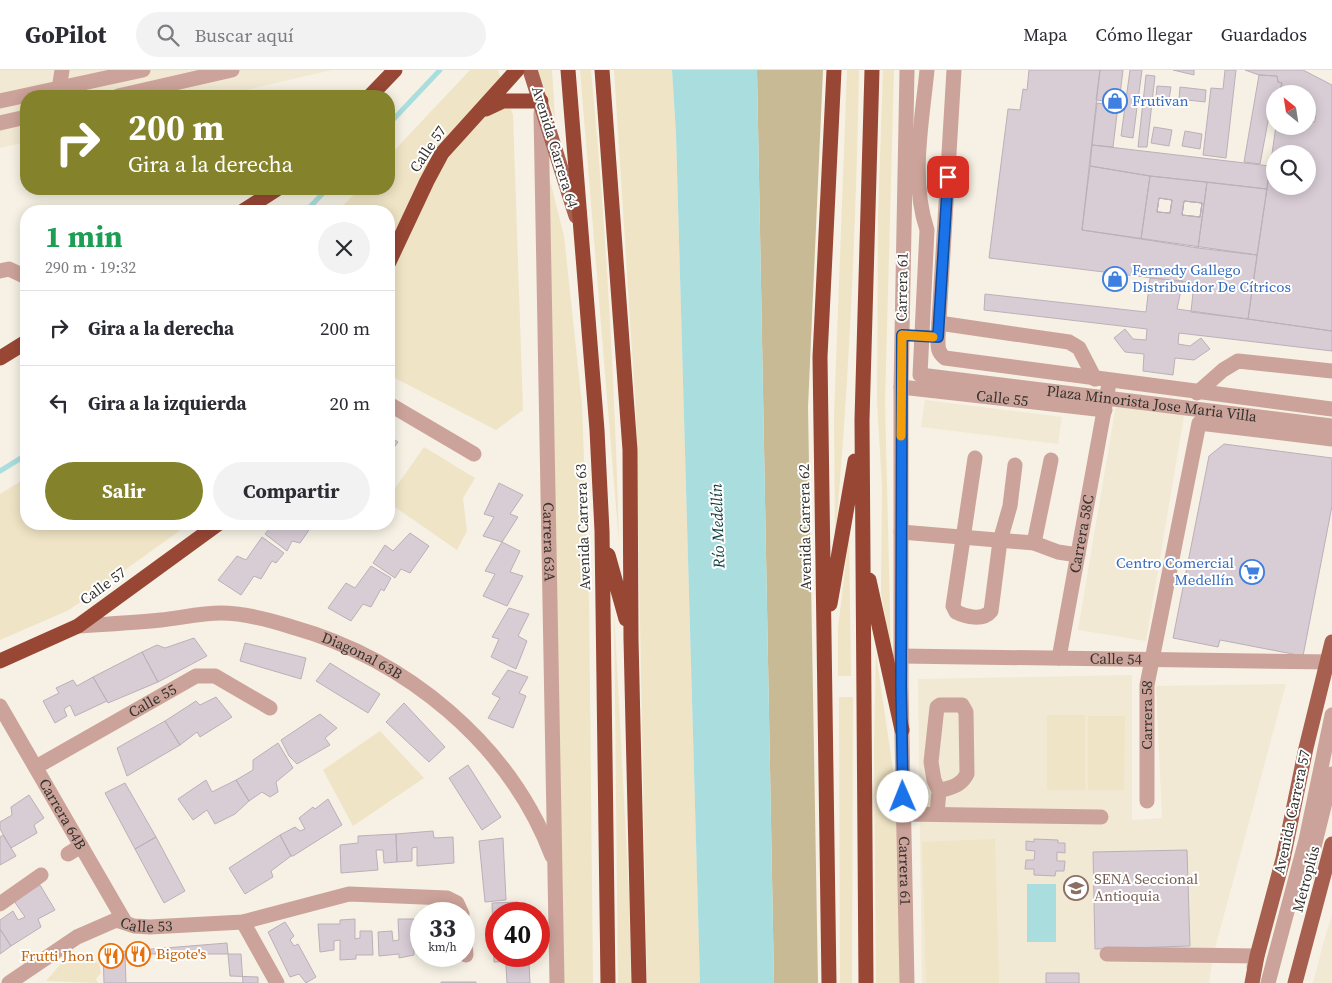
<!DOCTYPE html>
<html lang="es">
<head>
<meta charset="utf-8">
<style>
  body { margin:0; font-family:"Source Serif 4",serif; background:#f2f2f3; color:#2b2b33; height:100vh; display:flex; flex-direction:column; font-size:19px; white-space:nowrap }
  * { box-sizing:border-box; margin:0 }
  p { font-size:16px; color:#7c7c81 }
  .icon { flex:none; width:28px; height:28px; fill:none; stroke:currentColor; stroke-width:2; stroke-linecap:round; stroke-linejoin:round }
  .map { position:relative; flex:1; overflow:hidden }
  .panel { position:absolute; left:20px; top:135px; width:375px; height:325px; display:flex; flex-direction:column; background:#fff; border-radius:20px; box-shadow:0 2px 12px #0003 }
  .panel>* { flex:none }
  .banner { position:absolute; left:20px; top:20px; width:375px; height:105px; border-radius:20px; box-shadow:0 2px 12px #0003; background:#84822a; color:#fff; overflow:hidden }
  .needle { width:32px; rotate:330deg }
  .fabs { position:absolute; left:1266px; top:15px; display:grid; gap:10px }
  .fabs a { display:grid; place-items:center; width:50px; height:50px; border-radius:50%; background:#fff; box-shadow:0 2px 12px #0003; font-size:25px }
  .speed { position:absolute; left:410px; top:832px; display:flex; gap:10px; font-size:25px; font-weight:700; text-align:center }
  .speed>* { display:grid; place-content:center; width:65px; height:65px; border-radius:50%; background:#fff; box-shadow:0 2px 12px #0003; line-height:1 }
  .speed small { font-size:12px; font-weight:400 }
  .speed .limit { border:8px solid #d22; background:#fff; color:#111 }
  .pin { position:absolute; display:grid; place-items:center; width:42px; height:42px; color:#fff; margin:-21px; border-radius:10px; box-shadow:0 2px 8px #0006 }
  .me { position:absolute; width:55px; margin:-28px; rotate:359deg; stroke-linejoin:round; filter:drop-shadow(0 0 4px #0008) }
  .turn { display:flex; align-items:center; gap:18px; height:105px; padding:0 25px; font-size:22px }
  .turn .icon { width:65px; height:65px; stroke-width:2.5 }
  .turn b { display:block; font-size:35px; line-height:42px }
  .round { display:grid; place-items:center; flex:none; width:52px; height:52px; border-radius:26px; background:#f2f2f3 }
  .summary { display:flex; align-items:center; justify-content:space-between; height:85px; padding:0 25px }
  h1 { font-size:30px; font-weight:700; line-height:38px; color:#1e9e55 }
  .button { display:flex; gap:10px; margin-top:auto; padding:10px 25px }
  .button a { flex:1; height:58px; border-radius:30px; background:#84822a; color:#fff; font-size:20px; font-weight:700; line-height:58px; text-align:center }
  .button a+a { background:#f2f2f3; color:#2b2b33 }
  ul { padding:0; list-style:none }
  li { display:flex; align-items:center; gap:15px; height:75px; padding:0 25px; border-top:1px solid #e1e1e2 }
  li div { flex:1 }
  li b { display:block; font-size:19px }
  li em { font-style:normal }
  header { display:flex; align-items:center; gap:30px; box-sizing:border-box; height:70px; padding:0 25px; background:#fff; border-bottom:1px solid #e1e1e2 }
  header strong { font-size:24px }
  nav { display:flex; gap:28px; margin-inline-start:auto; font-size:18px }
  .search { width:350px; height:45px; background:#f2f2f3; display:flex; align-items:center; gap:12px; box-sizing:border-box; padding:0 18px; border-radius:28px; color:#7c7c81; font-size:19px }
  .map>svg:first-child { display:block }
</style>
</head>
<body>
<header>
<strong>GoPilot</strong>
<div class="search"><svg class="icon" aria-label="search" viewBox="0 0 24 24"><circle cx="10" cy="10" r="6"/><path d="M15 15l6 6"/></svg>Buscar aquí</div>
<nav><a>Mapa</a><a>Cómo llegar</a><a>Guardados</a></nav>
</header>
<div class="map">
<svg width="1332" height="913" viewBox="0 0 1332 913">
  <rect width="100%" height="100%" fill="#f6f1e4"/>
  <path fill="#f1e9d4" d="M0 0H332L220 26H26V72L0 78Z
    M1117 329 1185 340 1146 571 1078 560Z
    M925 330 1062 347 1058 374 921 357Z
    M1132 605V750L1162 748 1156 616 1286 614 1213 886 1209 913H922L918 609Z
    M1332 845V913H1313L1325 867Z"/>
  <path fill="#efe4c5" d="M470 0H498L513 45 523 340 496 360 389 305V141H338L359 119H389V86Z
    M537 0H552L555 48Z
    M580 0H591C606 157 615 315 619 473Z
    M614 0H672L676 64 700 913H647L636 344Z
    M847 0H859C856 157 849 314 835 471L834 347Z
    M883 0H894L885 331 891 583 881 522 882 416 877 331 878 146Z
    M547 99 564 166 582 334 589 529 593 913H562Z
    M424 377 475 408 463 428 467 461 457 480 389 433V427Z
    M26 408V454H189L69 540 0 570V424Z
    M849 466 851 606H838V558Z
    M614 539 629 825 631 913H618Z
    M876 584 898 734 903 913H876L874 673Z
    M839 627H853L852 913H840Z
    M1047 645H1085V720H1047Z
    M1088 646H1125L1124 720H1088Z
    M380 661 424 708 353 756 323 700Z
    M995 769 999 913H926L922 772Z
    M71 882 99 893 101 903 96 909 98 913 46 911Z"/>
  <path fill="#c8ba95" d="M757 0H823L808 337 818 913H774Z"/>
  <path fill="#aaddde" d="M672 0H757L774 913H700L676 64Z
    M1027 814H1056V872H1027Z"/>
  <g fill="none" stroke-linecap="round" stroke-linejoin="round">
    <path stroke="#aaddde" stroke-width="5" d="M389 54 440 0
      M306 141 327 119
      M0 401 26 385"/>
  </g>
  <path fill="#d8ccd5" stroke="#bbb0b9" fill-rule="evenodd" d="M1029 0H1100L1082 160 1257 185 1248 249 1191 242 1194 213 989 188 1008 39 1020 40 1023 19 1027 20Z
    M1100 0H1123L1119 33 1096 30Z
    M1130 0H1142L1133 68 1121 66Z
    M1173 0H1194V5Z
    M1225 0H1236L1226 88 1203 85 1211 18 1223 19Z
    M1245 0H1303L1332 15V261L1248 249 1276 56H1308V51L1315 52 1316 40 1308 35V24H1286L1280 20 1282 13 1278 12 1277 6 1259 5ZM1275 84H1308V116H1275Z
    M1146 5 1155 6 1147 77H1138Z
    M1259 5 1277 6 1278 12 1282 13 1279 24H1275V47L1269 46 1260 94 1244 92Z
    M1157 16 1171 17 1169 29 1156 28Z
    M1180 17 1206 20 1205 32 1179 29Z
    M1097 33 1118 36 1113 77 1092 75Z
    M1154 57 1172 60 1169 76 1151 73Z
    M1185 61 1202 64 1200 79 1182 76Z
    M1092 75 1270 96 1267 119 1150 106 1090 96Z
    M1090 96 1150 106 1141 169 1082 160Z
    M1150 106 1207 112 1198 178 1141 169ZM1159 128 1172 130 1170 143 1157 142ZM1184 131 1202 133 1200 147 1182 145Z
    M1207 112 1267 119 1257 185 1198 178Z
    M1159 128 1172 130 1170 143 1157 142Z
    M1159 128 1172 130 1170 143 1157 142Z
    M1184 131 1202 133 1200 147 1182 145Z
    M1184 131 1202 133 1200 147 1182 145Z
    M1150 208 1183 211 1177 239 1332 261V281L1179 263 1178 274 1190 276 1201 268 1210 279 1194 290 1175 288 1173 305 1143 301 1144 284 1125 282 1114 268 1125 259 1133 269 1146 270 1147 259 984 240 985 224 1146 242Z
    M389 366 398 372 389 384Z
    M1224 374 1332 388V436L1303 586 1220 570 1218 577 1173 568 1209 386Z
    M499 413 523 425 510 444 518 447 502 472 483 466 494 447 484 444Z
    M273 454H318L315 457H311L300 473 292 471 287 481 265 464Z
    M410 463 429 476 410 503 401 499 395 508 373 493 385 475 393 481Z
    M262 467 284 483 276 493 272 491 261 509 254 506 241 525 218 510 237 486 246 490Z
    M502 472 520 481 510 502 523 506 507 536 483 526 495 504 485 501Z
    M371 496 391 508 384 521 381 519 371 537 363 534 351 551 328 538 346 513 355 518Z
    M509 538 529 544 518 566 527 571 516 599 491 587 499 569 492 567Z
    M194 568 207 586 158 612 142 582 157 575 165 578Z
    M245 573 306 588 301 609 240 591Z
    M142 582 158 612 108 633 93 607Z
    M330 593 380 624 368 643 316 611Z
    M508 600 528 607 519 623 526 626 513 658 488 648 500 628 492 624Z
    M93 607 107 631 75 646 70 635 64 639 67 646 55 653 43 631 59 623 56 618 73 610 77 616Z
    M216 627 232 647 200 667 197 662 180 675 165 651 196 631 200 635Z
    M404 633 445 677 429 692 386 652Z
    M320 644 337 658 325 668 330 675 297 694 289 686 281 670Z
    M165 651 180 675 127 706 117 678Z
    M278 673 293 698 276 712 278 722 270 727 262 722 249 731 236 710 253 700V690Z
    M468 695 501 747 482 760 449 708Z
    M206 710 212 722 236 710 249 731 235 744 215 754 207 740 193 750 178 729Z
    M125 713 156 767 135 779 105 723Z
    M29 725 44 748 34 755 37 763 11 778 0 759V752L12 745 11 737Z
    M328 729 342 755 293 786H291L280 765 295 757 300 761 305 759 299 748 313 737 315 739Z
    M433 761 434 768 453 767 454 793 417 796V777L412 778V791L397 792 396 764Z
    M396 764 397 792 384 793 383 780H376L378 800 341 803 340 775 358 773V766Z
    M3 765 16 786 0 795V767Z
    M280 765 291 786 271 801 273 807 245 824 229 798Z
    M156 767 185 821 164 833 135 779Z
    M503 768 506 830 485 832 479 771Z
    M1034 769 1058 770V773H1065V783L1057 782V791H1065L1064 801H1056L1055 806 1034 805V799H1025L1026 790H1034L1035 781 1026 780V771L1034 772Z
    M1187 780 1190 876 1095 879 1093 782Z
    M40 815 55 840 38 849 41 857 11 876 0 859V850L13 841 18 850 25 847 14 831Z
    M518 832V844H496V886H518V891L494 892 492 833Z
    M355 849V869L360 868V861H372L373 885H356V889L340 890V870L334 871V880L320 882 318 854H340V850Z
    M398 849H414V853H421V876L419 877 418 867 414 868V885L399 888V884L379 886 378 862 392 861 393 871 399 870Z
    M285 852 294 866 290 870 294 876 298 874 316 907 306 913 299 904 290 907 268 862Z
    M0 859 11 876 0 884Z
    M227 873 230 906 258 907V913H104L103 883Z
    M125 884H241L243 913H126Z
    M529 894 530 913H507L506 895Z
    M1046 903H1079V913H1046Z
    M441 912H476V913H441Z"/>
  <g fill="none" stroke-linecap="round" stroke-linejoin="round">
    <g stroke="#cca39a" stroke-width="15">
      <path id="s1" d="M907 0 901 317V617L907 913"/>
      <path id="s2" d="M927 0C922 52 910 109 927 160L920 305 1332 356"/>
      <path d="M954 0 938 267C938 276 937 282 945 288L1332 339"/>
      <path d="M58 26 62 0"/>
      <path d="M118 26 232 0"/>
      <path d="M0 31 143 0"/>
      <path id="s3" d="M541 43 557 913"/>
      <path d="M0 53 26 47"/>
      <path d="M0 201 9 199 26 207"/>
      <path d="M939 253 1069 272 1079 278 1095 309"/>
      <path id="s4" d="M901 317 1105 340"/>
      <path d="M1197 323 1223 300 1238 291 1332 301"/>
      <path d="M389 334 474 384"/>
      <path d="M975 388 953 536 956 542C966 547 983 551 991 541L1000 471 1010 436 1015 395"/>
      <path d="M901 462 1034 473 1058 482 1078 485"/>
      <path d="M1034 473 1051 390"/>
      <path id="s5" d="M78 556C105 554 133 553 161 550 180 548 201 543 221 543 244 543 270 550 292 557 406 589 509 673 552 786"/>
      <path id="s6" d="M901 586 1332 592"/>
      <path id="s7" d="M1059 588 1108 319"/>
      <path id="s8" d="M0 636 125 852"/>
      <path id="s9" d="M36 697 196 606H215L270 638"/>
      <path id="s10" d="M1147 731V615L1199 353 1332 369"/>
      <path d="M904 744 1101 747"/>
      <path d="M937 744 939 721 934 710 931 692 937 637 940 635H962L966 642 967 704C961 716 952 717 939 721"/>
      <path d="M68 784 81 776"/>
      <path d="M1307 805 1332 704"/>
      <path d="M0 834 41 805"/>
      <path d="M243 852 277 913"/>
      <path d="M464 859 466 885"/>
      <path d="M1107 884 1257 886 1254 897"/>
      <path id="s11" d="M9 913 77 867 116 850 134 856 150 857 243 852 349 824 447 828 457 833 462 844"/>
      <path d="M1268 913 1306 770 1332 645"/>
    </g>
    <path stroke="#a76050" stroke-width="15" d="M530 0 576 146
      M1252 913 1257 886 1283 789 1306 678 1332 572
      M1295 913 1332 774"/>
    <path stroke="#984735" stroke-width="15" d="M568 0 597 360 602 461 608 913
      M602 0 630 380 631 569 639 913
      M370 26 395 0
      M486 39 503 31H541
      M243 141 277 119
      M389 192 427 111 442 83 517 0
      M0 288 26 272
      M608 485 626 549
      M869 510 902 660
      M830 534 855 391
      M0 591 78 556 218 454
      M829 913 820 287 834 0
      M866 913 862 350 872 0"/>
  </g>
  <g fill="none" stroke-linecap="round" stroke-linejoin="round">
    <defs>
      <path id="route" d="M903 727 901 616 902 265 938 267 948 107"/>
    </defs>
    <use href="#route" stroke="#114b97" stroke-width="12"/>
    <use href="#route" stroke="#1a73e8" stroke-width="9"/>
    <path stroke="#f59e0b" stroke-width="9" d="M901 366 902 265 933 267"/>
  </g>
  <defs>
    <symbol id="shop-ring" viewBox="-11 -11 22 22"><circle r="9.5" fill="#fff" stroke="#3f7fe0" stroke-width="1.5"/><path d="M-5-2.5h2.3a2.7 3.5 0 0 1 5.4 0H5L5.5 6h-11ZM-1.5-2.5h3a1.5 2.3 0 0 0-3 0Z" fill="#3f7fe0"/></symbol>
    <symbol id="supermarket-ring" viewBox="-11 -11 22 22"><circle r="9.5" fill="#fff" stroke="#3f7fe0" stroke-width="1.5"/><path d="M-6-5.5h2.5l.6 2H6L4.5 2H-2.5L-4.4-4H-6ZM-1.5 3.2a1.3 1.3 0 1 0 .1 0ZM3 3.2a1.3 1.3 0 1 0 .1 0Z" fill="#3f7fe0"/></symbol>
    <symbol id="university-ring" viewBox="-11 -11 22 22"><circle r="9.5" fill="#fff" stroke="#8d6e63" stroke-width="1.5"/><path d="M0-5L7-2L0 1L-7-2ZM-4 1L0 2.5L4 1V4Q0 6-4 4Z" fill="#8d6e63"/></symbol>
    <symbol id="restaurant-ring" viewBox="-11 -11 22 22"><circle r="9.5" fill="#fff" stroke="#e8710a" stroke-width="1.5"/><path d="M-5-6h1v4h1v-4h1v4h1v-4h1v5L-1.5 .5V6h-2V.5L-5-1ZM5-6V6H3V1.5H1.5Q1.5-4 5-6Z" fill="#e8710a"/></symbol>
  </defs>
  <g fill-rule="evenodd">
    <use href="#shop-ring" x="1101" y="17" width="28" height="28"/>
    <use href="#shop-ring" x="1101" y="195" width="28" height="28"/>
    <use href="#supermarket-ring" x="1238" y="488" width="28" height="28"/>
    <use href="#university-ring" x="1062" y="804" width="28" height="28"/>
    <use href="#restaurant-ring" x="124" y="870" width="28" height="28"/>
    <use href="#restaurant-ring" x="97" y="872" width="28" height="28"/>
  </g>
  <g text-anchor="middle" stroke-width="4" stroke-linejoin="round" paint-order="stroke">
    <g font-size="15" fill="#366cbe" stroke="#fff" text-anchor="start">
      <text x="1132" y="36">Frutivan</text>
      <text x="1132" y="205">Fernedy Gallego<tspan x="1132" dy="17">Distribuidor De Cítricos</tspan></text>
      <text x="1234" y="498" text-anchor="end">Centro Comercial<tspan x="1234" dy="17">Medellín</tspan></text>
    </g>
    <g font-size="15" fill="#35332e" stroke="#fff">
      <text transform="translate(555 77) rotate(73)" y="5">Avenida Carrera 64</text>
      <text transform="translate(428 79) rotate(-56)" y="5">Calle 57</text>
      <text transform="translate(902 217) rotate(-89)" y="5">Carrera 61</text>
      <text dy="5" stroke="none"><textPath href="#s4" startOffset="102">Calle 55</textPath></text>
      <text dy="5" stroke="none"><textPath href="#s2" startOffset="540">Plaza Minorista Jose Maria Villa</textPath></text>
      <text transform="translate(583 457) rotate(-92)" y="5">Avenida Carrera 63</text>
      <text transform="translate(805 457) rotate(-91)" y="5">Avenida Carrera 62</text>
      <text dy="5" stroke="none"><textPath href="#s7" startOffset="126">Carrera 58C</textPath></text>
      <text dy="5" stroke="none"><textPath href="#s3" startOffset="429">Carrera 63A</textPath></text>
      <text transform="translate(103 516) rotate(-36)" y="5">Calle 57</text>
      <text dy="5" stroke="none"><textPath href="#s5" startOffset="292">Diagonal 63B</textPath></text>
      <text dy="5" stroke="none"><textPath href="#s6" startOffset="215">Calle 54</textPath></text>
      <text dy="5" stroke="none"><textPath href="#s9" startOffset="134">Calle 55</textPath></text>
      <text dy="5" stroke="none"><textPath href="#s10" startOffset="86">Carrera 58</textPath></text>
      <text transform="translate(1292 742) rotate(-78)" y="5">Avenida Carrera 57</text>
      <text dy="5" stroke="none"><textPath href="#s8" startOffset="125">Carrera 64B</textPath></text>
      <text dy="5" stroke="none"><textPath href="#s1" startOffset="801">Carrera 61</textPath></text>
      <text transform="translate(1306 809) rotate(-75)" y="5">Metroplús</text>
      <text dy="5" stroke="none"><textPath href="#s11" startOffset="156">Calle 53</textPath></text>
    </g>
    <g font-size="15" fill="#785e54" stroke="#fff" text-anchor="start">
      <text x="1094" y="814">SENA Seccional<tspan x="1094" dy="17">Antioquia</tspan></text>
    </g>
    <g font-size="15" fill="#c56008" stroke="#fff" text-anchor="start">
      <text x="156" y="889">Bigote's</text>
      <text x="94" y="891" text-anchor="end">Frutti Jhon</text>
    </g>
    <g font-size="16" font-style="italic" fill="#0c3c3e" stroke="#fff">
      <text transform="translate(717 456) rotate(-92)" y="6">Río Medellín</text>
    </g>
  </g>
</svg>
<div class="fabs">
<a><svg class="needle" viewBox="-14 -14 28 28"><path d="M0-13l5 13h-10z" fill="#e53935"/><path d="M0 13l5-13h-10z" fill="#7c7c81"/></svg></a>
<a><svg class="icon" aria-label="search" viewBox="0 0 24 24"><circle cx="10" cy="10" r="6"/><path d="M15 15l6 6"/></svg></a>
</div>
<div class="speed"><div>33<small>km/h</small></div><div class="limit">40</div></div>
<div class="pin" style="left:948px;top:107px;background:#d93025"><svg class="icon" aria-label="arrive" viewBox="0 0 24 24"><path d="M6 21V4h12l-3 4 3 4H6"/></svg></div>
<svg class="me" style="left:903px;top:727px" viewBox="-20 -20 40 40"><circle r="19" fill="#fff"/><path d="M0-13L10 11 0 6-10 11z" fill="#1a73e8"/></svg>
<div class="banner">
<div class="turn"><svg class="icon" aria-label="right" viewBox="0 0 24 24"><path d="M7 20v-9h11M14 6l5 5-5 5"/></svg><div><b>200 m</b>Gira a la derecha</div></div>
</div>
<section class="panel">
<div class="summary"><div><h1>1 min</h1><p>290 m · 19:32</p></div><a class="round"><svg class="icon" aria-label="close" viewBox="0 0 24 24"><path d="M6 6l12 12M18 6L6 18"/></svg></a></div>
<ul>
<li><svg class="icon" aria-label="right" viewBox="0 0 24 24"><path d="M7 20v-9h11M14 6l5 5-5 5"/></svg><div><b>Gira a la derecha</b></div><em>200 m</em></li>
<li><svg class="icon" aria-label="left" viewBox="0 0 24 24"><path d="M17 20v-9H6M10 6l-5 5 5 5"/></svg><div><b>Gira a la izquierda</b></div><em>20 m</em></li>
</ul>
<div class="button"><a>Salir</a><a>Compartir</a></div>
</section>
</div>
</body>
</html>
